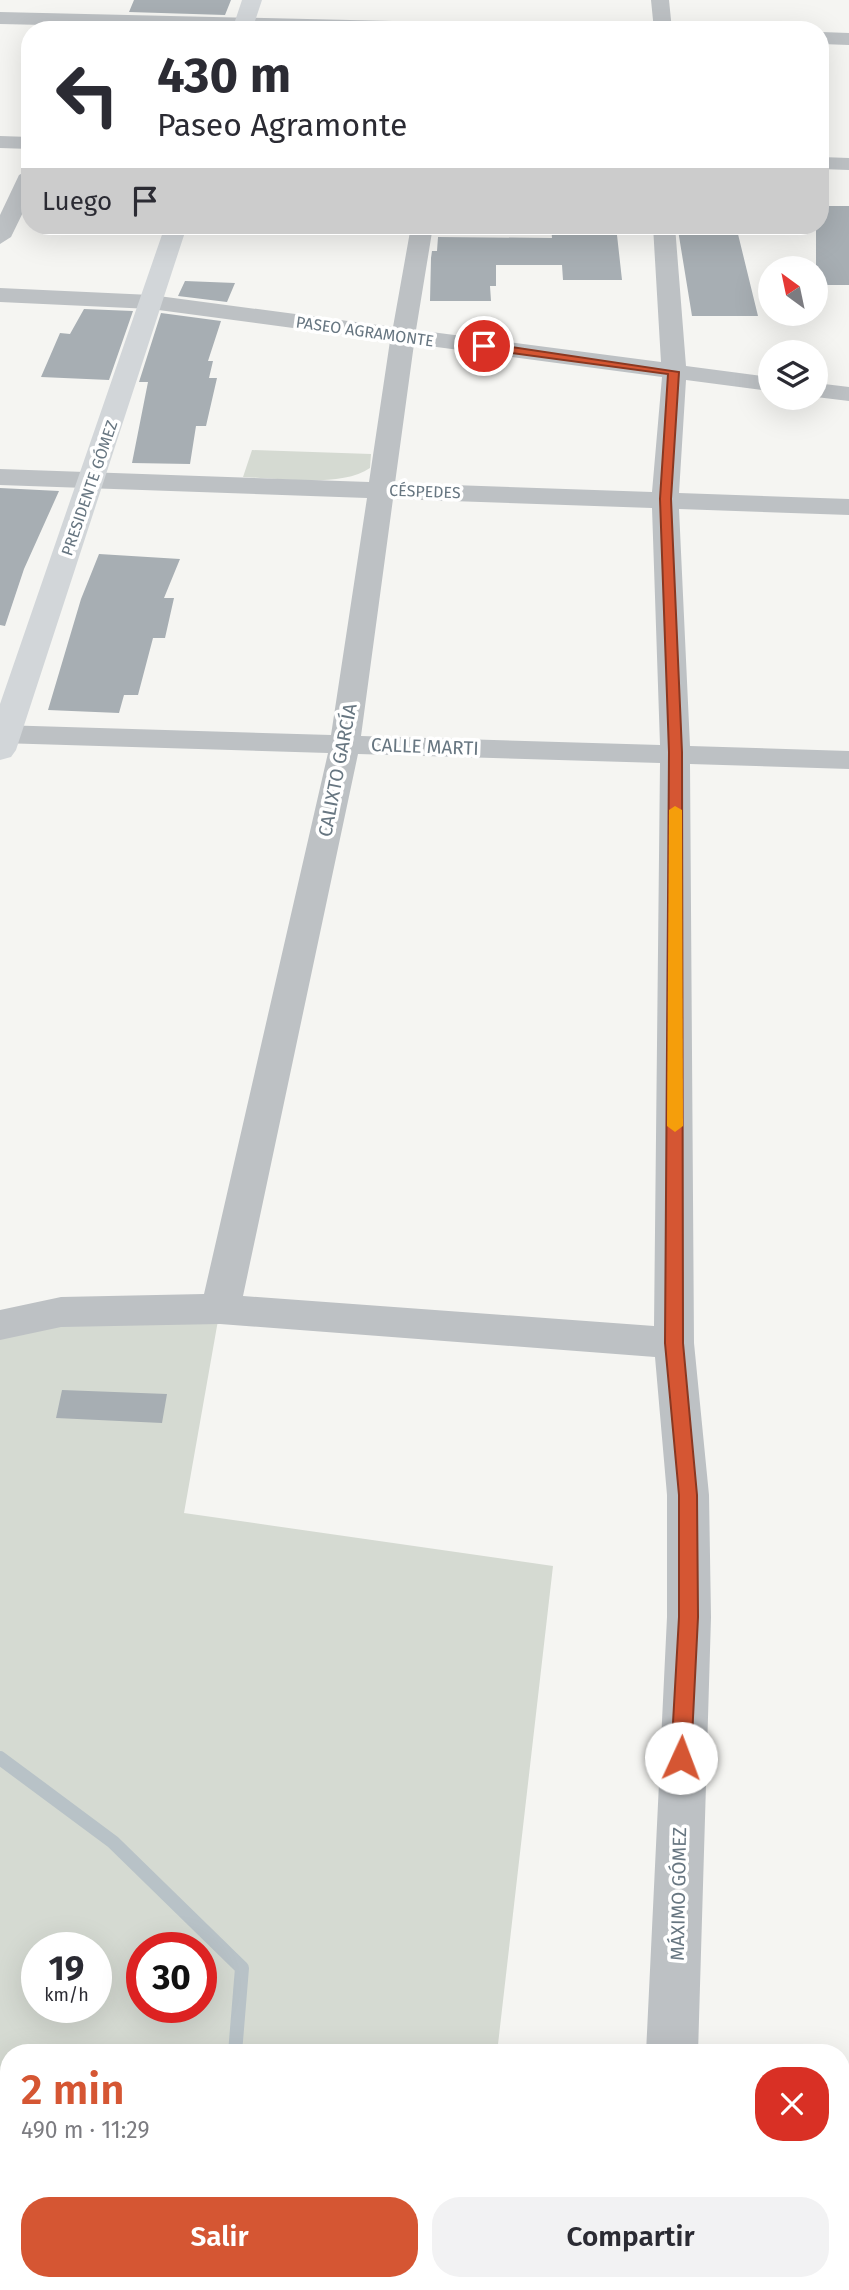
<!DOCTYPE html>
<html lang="es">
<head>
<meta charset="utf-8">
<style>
  body { margin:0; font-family:"Fira Sans",sans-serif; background:#f2f2f3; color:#2b2b33; height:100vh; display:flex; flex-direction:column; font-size:26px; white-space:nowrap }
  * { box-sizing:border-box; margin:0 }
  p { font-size:23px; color:#7c7c81 }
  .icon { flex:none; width:38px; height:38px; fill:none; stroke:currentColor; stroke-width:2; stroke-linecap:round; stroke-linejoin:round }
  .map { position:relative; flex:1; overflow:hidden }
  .side { position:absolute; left:0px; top:2044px; width:850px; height:247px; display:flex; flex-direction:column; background:#fff; border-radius:28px 28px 0 0; box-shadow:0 7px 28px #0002 }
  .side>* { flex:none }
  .hud { position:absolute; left:21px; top:21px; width:808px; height:214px; border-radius:28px; box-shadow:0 7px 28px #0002; background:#fff; color:#2b2b33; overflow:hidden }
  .needle { width:46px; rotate:327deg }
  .buttons { position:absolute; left:758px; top:256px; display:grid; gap:14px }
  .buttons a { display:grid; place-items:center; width:70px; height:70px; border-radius:50%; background:#fff; box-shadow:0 7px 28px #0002; font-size:35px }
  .speed { position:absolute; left:21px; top:1932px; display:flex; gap:14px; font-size:35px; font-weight:700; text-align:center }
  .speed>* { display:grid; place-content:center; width:91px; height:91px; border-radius:50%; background:#fff; box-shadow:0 7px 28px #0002; line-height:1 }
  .speed small { font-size:18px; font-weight:400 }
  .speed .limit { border:10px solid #d22; background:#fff; color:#111 }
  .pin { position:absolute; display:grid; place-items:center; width:60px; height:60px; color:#fff; margin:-30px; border:4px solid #fff; border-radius:50%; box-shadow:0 2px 7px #0007 }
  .me { position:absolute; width:77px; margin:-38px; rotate:2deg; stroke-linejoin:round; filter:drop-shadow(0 0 5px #0008) }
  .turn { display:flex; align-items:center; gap:24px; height:147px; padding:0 21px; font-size:32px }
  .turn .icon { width:91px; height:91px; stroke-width:2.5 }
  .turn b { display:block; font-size:49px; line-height:60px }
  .then { display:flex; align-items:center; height:66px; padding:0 21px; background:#0003; gap:14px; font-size:26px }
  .round { display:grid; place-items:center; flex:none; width:74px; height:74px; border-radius:28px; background:#f2f2f3 }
  .overview { display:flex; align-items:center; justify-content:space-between; height:119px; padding:0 21px }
  h1 { font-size:42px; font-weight:600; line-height:52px; color:#d55633 }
  .primary-button { display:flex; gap:14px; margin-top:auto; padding:14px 21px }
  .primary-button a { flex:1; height:80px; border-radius:28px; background:#d55633; color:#fff; font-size:28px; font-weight:600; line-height:80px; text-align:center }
  .primary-button a+a { background:#f2f2f3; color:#2b2b33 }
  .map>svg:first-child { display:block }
</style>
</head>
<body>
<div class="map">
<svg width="849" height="2290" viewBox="0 0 849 2290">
  <rect width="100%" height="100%" fill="#f5f5f2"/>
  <path fill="#d5dad2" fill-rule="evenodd" d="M252 450 371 454 370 468C342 488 278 478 243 477Z
    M220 1309 184 1513 553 1566 497 2053H9V2112H0V1332ZM37 1948H96V2007H37ZM142 1948H201V2007H142Z
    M191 2282H495L503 2290H191Z"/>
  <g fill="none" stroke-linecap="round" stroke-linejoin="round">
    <path stroke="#b8c2c7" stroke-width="14" d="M0 1758 113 1842 242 1968 235 2053
      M286 2282 291 2290"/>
  </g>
  <path fill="#a7aeb3" d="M134 0H231L225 15 129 12Z
    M821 206H849V285H816V226H821Z
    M551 226H616L622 280H563L562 265H496V286H490L491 301H430L431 258 432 251H437L438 237 552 238Z
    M678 230H737L758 316H692Z
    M185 281 235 283 227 302 178 296Z
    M84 309 133 311 109 380 41 377 60 333 70 334Z
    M161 313 221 321 208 361H213L209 378H217L206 426H196L190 464 132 463 148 382H139Z
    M0 488 59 491 24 569 5 626 0 625Z
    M99 554 180 559 164 598H174L165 638H153L138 695H124L119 713 48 710 81 599Z
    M62 1390 167 1394 162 1423 56 1418Z"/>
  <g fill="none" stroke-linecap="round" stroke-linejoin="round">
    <path fill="#bdc1c4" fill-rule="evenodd" d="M651 0H669L672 30H654Z
      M0 12 521 24 530 30H268L0 24Z
      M821 32 849 33V45L821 44Z
      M0 136 30 137V149L0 148Z
      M821 157 849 158V170L821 169Z
      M30 169V198L11 237 0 244V215L19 175Z
      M411 226H433L416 330 661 362 653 226H675L686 366 770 377V391L686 380 679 493 849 499V515L679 509 690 746 849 751V769L690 764 694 1343 709 1495 711 1617 698 2053H646L667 1617V1495L655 1357 220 1324 61 1327 0 1340V1310L61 1297 204 1294 328 753 0 743V725L331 735 367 498 0 485V469L369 482 390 341 151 309 0 302V288L151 295 393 327ZM414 344 662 377 652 492 395 483ZM393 499 652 508 660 745 361 736ZM358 754 660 763 654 1326 243 1296Z
      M816 383 849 387V401L816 397Z
      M661 2282H718L722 2290H665Z"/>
    <path fill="#d2d6d9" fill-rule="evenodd" d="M242 0H262L252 30H232Z
      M165 226H187L16 750 11 757 0 760V704Z"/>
  </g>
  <path fill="#d55633" stroke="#8a3821" stroke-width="2" d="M484 343 679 372 671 499 682 752 683 1343 697 1495 698 1617 691 1758 688 1764 681 1767 674 1764 671 1758 679 1617V1495L665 1343 669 752 660 499 668 374 481 349 479 346Z"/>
  <path fill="#f59e0b" d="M675 806 682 810 683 1126 675 1132 667 1126 669 810Z"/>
  <g text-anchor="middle" stroke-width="7" stroke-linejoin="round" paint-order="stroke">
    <g font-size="16" fill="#677681" stroke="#fff">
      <text transform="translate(365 331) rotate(8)" y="6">PASEO AGRAMONTE</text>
      <text transform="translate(89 488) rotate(-71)" y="6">PRESIDENTE GÓMEZ</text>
      <text transform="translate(425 491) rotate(2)" y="6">CÉSPEDES</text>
    </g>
    <g font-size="19" fill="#677681" stroke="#fff">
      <text transform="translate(425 746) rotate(2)" y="7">CALLE MARTI</text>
      <text transform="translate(337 770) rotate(-79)" y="7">CALIXTO GARCÍA</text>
      <text transform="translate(678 1894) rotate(-89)" y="7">MÁXIMO GÓMEZ</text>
    </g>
  </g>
</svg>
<div class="buttons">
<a><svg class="needle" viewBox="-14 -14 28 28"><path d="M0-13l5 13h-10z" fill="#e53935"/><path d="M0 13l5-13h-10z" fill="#7c7c81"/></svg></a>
<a><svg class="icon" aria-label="layers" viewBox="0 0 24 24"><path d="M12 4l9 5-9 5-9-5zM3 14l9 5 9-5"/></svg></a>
</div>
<div class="speed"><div>19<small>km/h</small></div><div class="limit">30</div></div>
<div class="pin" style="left:484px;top:346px;background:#d93025"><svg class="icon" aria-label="arrive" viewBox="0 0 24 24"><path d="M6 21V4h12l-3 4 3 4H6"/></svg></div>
<svg class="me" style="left:681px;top:1758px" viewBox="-20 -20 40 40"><circle r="19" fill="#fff"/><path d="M0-13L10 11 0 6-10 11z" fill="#d55633"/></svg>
<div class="hud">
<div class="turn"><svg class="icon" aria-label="left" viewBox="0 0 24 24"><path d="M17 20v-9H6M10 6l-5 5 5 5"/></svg><div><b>430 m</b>Paseo Agramonte</div></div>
<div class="then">Luego<svg class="icon" aria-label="arrive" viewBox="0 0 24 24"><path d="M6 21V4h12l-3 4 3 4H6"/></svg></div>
</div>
<section class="side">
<div class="overview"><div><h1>2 min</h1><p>490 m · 11:29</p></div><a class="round" style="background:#d93025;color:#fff"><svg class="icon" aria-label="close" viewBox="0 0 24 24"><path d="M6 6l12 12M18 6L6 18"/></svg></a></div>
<div class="primary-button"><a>Salir</a><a>Compartir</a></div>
</section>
</div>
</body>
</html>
